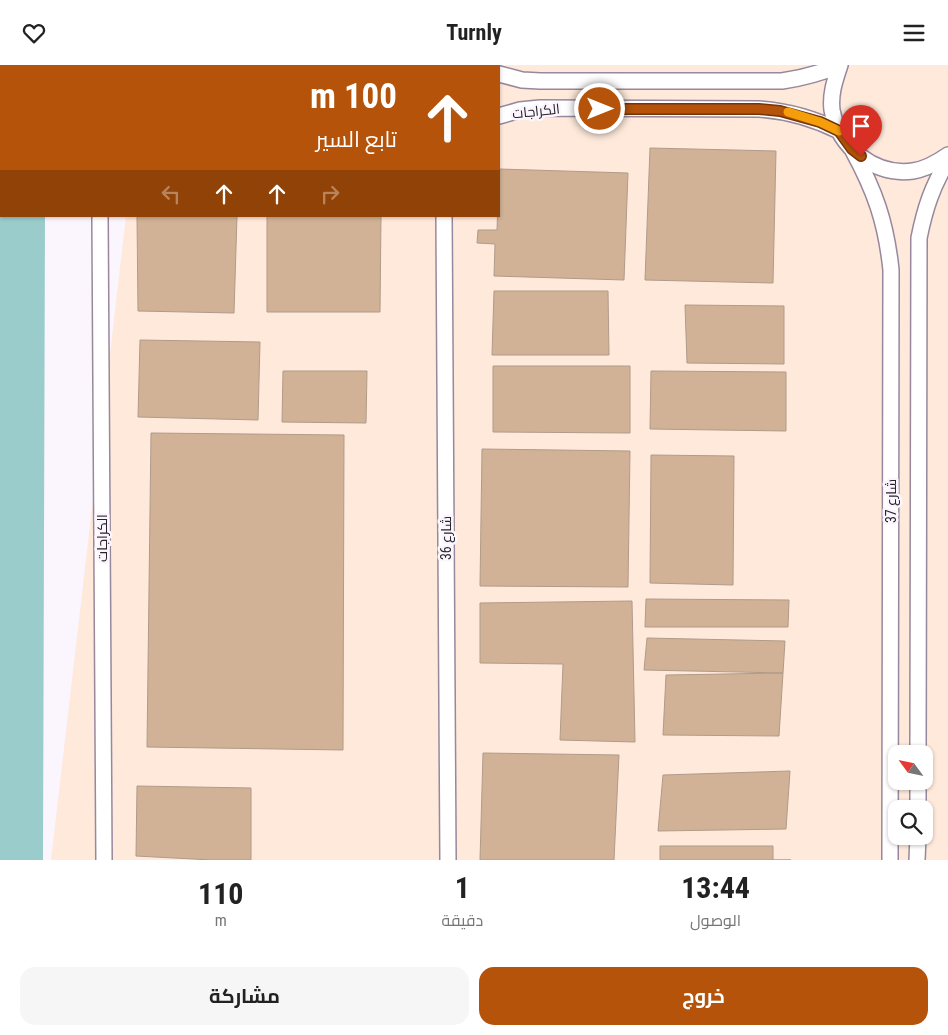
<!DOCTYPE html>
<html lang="ar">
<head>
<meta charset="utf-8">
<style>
  body { margin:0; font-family:"Roboto Condensed",Cairo,sans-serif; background:#f6f6f6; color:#222; direction:rtl; height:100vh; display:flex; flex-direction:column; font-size:19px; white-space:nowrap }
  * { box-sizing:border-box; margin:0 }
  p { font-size:16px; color:#767676 }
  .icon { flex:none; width:28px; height:28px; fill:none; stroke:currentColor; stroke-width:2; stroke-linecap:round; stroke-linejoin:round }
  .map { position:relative; height:795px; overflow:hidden; direction:ltr }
  .sheet { display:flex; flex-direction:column; background:#fff; flex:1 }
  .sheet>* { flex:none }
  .guide { position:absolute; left:0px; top:0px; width:500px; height:152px; box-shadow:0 1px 4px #0004; direction:rtl; background:#b45309; color:#fff; overflow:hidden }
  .needle { width:32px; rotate:303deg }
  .buttons { position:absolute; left:888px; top:680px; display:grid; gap:10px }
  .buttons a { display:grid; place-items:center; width:45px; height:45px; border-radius:10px; background:#fff; box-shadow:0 1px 4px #0004; font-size:25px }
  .pin { position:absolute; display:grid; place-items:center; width:42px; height:42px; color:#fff; margin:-51px -21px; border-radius:50% 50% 50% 0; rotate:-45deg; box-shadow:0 0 5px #0007 }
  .pin .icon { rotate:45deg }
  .me { position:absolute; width:55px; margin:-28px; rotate:90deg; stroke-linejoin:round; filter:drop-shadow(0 0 4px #0008) }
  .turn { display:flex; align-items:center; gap:18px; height:105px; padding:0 20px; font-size:22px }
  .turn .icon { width:65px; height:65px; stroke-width:2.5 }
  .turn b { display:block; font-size:35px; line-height:42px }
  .lanes { display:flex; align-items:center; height:48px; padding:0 20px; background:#0003; justify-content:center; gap:25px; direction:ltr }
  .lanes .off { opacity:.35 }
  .eta { display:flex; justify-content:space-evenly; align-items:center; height:85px; text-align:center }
  .eta b { font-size:30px; font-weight:700; line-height:35px }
  .action { display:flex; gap:10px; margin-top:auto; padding:10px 20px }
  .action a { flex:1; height:58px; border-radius:15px; background:#b45309; color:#fff; font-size:20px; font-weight:700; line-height:58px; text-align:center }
  .action a+a { background:#f6f6f6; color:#222 }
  header { display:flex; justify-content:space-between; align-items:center; height:65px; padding:0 20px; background:#fff; font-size:22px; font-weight:700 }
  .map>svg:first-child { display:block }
</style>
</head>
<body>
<header><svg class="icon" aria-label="menu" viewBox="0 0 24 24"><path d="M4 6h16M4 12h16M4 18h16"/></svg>Turnly<svg class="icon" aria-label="heart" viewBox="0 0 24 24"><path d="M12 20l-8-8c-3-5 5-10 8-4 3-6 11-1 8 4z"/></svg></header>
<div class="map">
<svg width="948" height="795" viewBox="0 0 948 795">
  <rect width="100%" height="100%" fill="#fbf5fe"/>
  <path fill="#fee9db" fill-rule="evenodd" d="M143 0H948V795H51L126 151H499V1H143ZM896 689H924V716H896ZM896 744H924V771H896Z"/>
  <path fill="#9acccc" d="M0 27H1V151H45L43 795H0Z"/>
  <path fill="#d1b297" stroke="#b09b89" d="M650 83 776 86 773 218 645 215Z
    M499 104 628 108 624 215 494 211 495 179 477 178 478 165H497Z
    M137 151H237L234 248 138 246Z
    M267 151H381L380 247H267Z
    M494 226H608L609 290H492Z
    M685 240 784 241V299L687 298Z
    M140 275 260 277 258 355 138 352Z
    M493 301H630V368L493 367Z
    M283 306H367L366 358 282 357Z
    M651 306 786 307V366L650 364Z
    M151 368 344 370 343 685 147 682Z
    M482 384 630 386 628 522 480 521Z
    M651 390 734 391 733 520 650 518Z
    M646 534 789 535 788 562H645Z
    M632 536 635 677 560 675 563 599 480 598V538Z
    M647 573 785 576 783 608 644 605Z
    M783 608 779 671 663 670 666 610Z
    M483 688 619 690 614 795H480Z
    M790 706 786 764 658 766 663 710Z
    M137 721 251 723V795H212L136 791Z
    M660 781H773V795H791H660Z"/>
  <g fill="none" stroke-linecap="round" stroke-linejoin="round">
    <defs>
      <path id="minor" d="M483 0 484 1
        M840 0C835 15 830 29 832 45 839 83 875 111 913 106 926 104 938 97 948 90
        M99 1V0
        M409 1 410 0
        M499 9 522 15 540 16H782C803 13 821 8 840 0
        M499 51 520 45 540 43 759 44C788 46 813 53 839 66
        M852 84C875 126 886 157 891 205L890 795
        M100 151 104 795
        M444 151 448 795
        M918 689 919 173C925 143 932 122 948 95
        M918 744V716
        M917 795 918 771"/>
    </defs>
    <use href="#minor" stroke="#97889d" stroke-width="18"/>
    <use href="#minor" stroke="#fff" stroke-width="15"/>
  </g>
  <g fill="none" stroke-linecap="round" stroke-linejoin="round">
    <defs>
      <path id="route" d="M600 44H759L780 46 820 57 839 66 852 84 861 91"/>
    </defs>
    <use href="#route" stroke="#753606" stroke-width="12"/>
    <use href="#route" stroke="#b45309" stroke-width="9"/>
    <path stroke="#f59e0b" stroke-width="9" d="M788 47 820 57 839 66"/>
  </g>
  <g text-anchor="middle" stroke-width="5" stroke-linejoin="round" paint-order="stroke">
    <g font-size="14" fill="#29232b" stroke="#fbf5fe">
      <text transform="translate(536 46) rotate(-6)" y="5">الكراجات</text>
      <text transform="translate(891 436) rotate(-90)" y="5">شارع 37</text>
      <text transform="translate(102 473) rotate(-90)" y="5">الكراجات</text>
      <text transform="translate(446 473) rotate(-90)" y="5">شارع 36</text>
    </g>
  </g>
</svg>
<div class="buttons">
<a><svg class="needle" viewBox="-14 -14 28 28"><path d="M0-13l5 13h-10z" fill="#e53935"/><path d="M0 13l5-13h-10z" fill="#767676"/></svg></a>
<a><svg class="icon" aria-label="search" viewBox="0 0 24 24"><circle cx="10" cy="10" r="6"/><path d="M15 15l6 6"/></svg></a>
</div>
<div class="pin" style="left:861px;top:91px;background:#d93025"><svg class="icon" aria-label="arrive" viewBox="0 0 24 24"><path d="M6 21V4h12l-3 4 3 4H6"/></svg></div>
<svg class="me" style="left:600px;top:44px" viewBox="-20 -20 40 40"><circle r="17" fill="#b45309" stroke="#fff" stroke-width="3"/><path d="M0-11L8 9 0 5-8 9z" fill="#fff"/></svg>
<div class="guide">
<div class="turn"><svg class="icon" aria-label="ahead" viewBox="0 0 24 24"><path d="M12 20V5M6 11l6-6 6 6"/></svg><div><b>100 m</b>تابع السير</div></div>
<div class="lanes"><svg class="icon off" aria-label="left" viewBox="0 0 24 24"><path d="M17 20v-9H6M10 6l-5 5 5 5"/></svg><svg class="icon" aria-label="ahead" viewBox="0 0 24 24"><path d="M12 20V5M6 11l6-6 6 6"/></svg><svg class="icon" aria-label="ahead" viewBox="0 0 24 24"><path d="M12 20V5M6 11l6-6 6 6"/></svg><svg class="icon off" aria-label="right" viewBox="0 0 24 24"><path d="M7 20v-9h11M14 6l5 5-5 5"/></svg></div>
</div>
</div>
<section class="sheet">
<div class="eta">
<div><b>13:44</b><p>الوصول</p></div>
<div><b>1</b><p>دقيقة</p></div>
<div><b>110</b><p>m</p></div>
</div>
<div class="action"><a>خروج</a><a>مشاركة</a></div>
</section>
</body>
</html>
